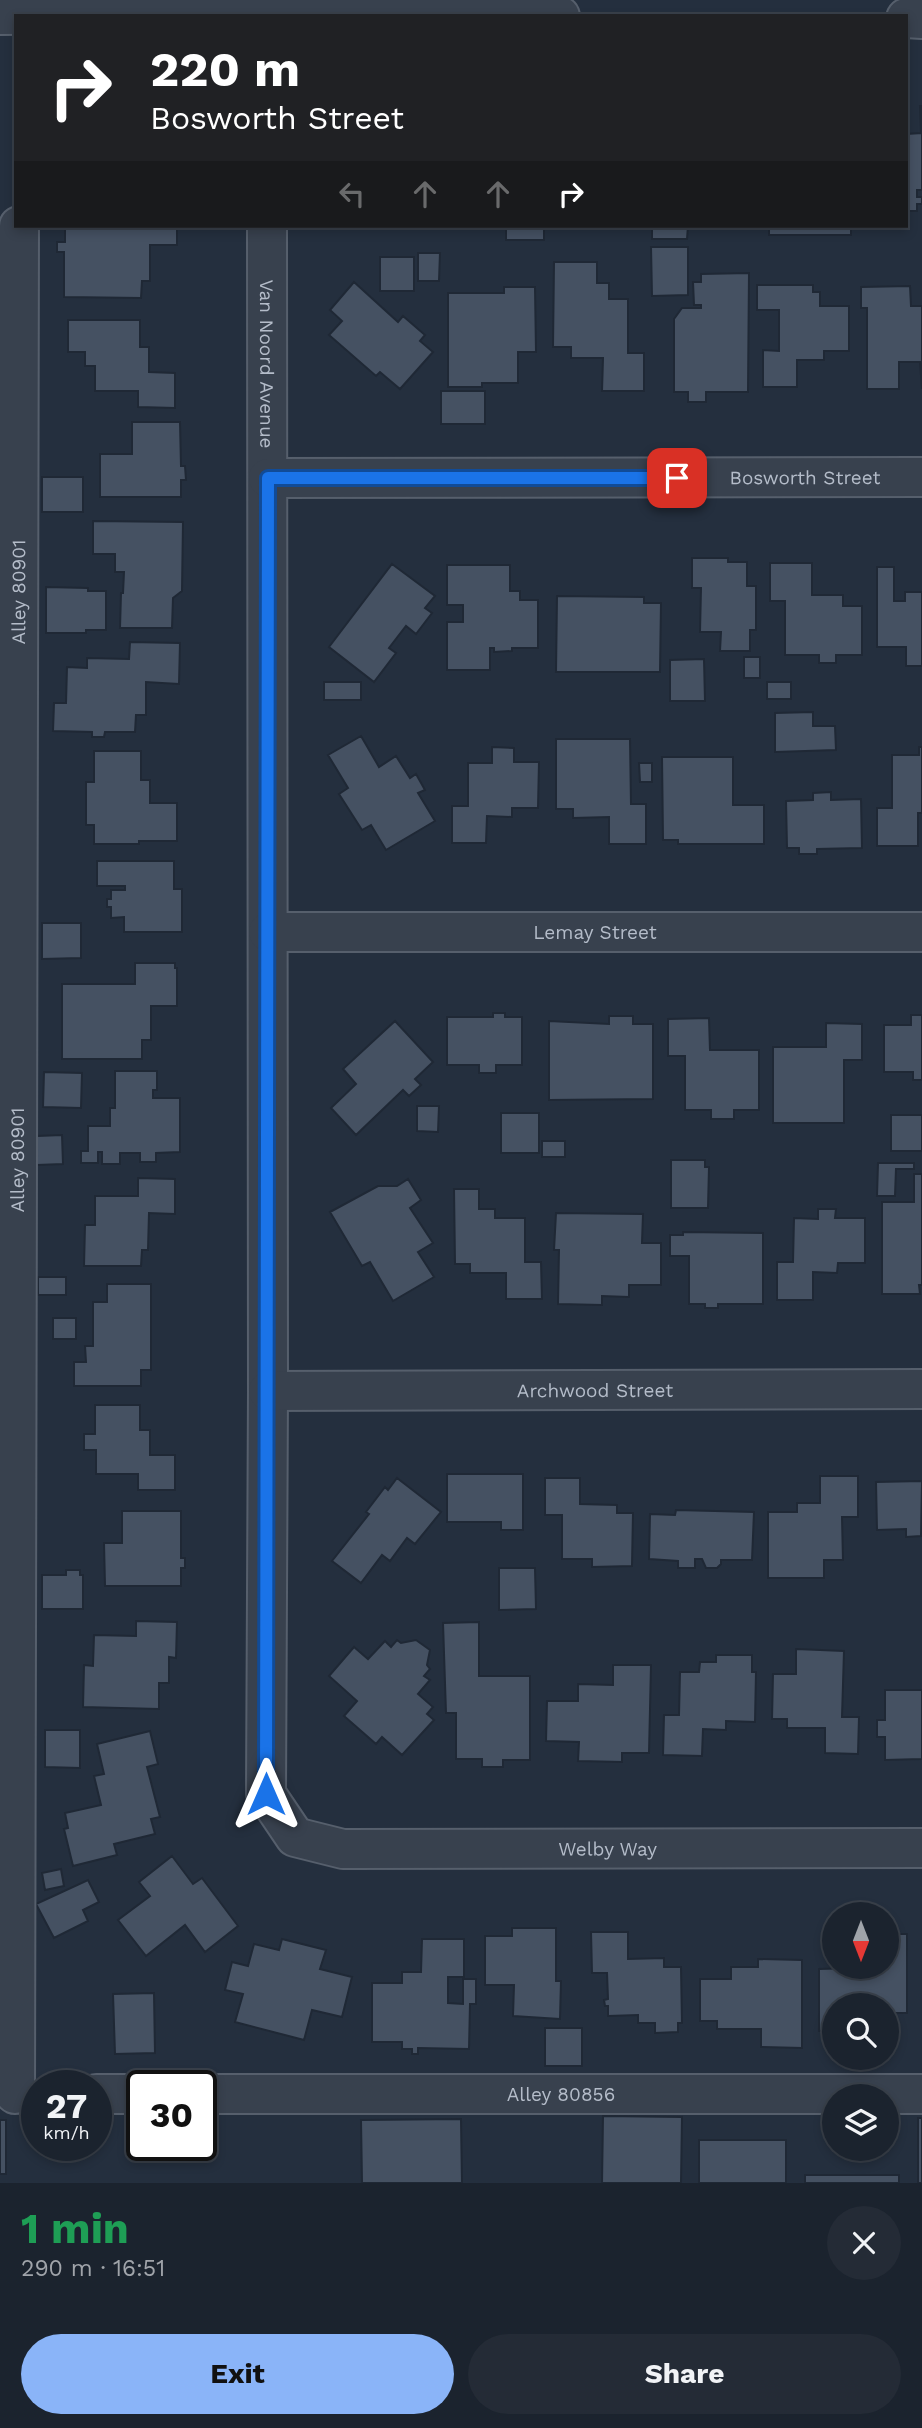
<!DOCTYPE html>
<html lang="en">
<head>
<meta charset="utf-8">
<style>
  body { margin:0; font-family:"Work Sans",sans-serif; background:#242b36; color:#f1f3f6; height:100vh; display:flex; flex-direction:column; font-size:26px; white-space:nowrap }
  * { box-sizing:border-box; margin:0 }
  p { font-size:23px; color:#a0a4aa }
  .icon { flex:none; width:38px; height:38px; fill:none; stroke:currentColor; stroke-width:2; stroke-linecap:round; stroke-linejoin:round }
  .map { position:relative; height:2183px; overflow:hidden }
  .panel { display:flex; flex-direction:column; background:#1b232e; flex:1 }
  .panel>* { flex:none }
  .guide { position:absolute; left:14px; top:14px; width:894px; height:214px; border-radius:0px; box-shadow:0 4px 10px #0003,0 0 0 2px #39404a; background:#202124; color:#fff; overflow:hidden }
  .needle { width:46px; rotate:180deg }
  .fabs { position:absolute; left:822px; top:1902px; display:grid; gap:14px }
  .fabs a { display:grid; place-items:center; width:77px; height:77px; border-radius:50%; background:#1b232e; box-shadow:0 4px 10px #0003,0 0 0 2px #39404a; font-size:35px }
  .speed { position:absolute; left:21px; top:2070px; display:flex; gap:14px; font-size:35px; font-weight:700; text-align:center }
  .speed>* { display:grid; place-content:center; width:91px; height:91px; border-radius:50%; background:#1b232e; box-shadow:0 4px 10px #0003,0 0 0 2px #39404a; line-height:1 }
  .speed small { font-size:18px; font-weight:400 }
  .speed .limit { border:4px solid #111; border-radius:10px; background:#fff; color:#111 }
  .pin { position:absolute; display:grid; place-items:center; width:60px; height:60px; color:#fff; margin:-30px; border-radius:14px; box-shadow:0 4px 10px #0006 }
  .me { position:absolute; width:77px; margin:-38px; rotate:0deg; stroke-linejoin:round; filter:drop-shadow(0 0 5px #0008) }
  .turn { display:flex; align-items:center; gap:24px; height:147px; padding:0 21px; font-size:32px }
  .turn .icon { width:91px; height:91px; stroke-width:2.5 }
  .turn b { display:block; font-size:49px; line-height:60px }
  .lanes { display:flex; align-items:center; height:66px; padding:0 21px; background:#0003; justify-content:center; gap:35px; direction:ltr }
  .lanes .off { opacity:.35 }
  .round { display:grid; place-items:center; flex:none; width:74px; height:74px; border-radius:37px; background:#242b36 }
  .headline { display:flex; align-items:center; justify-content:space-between; height:119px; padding:0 21px }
  h1 { font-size:42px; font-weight:700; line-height:52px; color:#1e9e55 }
  .action { display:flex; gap:14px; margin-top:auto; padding:14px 21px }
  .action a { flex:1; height:80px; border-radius:42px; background:#8ab4f8; color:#111; font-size:28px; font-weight:700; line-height:80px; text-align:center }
  .action a+a { background:#242b36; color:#f1f3f6 }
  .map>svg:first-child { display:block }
</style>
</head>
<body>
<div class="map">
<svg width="922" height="2183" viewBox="0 0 922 2183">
  <rect width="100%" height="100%" fill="#242f3e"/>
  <path fill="#455162" stroke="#1f2835" stroke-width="2" d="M920 106H922V190H917V197H922V204H917V211H906V134L921 133Z
    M65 226H177V245H150V281H142L141 298 64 297V252H57V242H65Z
    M506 226H544V240H506Z
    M652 226H688L687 239H652Z
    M769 226H851V235H769Z
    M651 247H688V295L652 296Z
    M418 253H440L439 281H418Z
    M380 257H414V291H380Z
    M554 262H597V283H609V299H628V353H644V391H602L603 358H571V347H553Z
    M749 273 748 392H706V402H688V392H674V319L682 308H701V305H694L693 282H701V274Z
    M354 282 398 322 403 316 425 335 420 341 433 352 400 389 380 372 376 376 329 335 342 321 330 310Z
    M757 285H813V292H820V306H849V351H824V360H797V387H763V350L779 351V310H757Z
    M910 286 911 306H922V389L920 362H899V389H867V308H861V287Z
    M504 287H535L536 352H518V383H482V387H448V293H504Z
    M68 320H140V347H149V372L175 373V408L138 407V391H95V366H85V352H68Z
    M441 391H485V424H441Z
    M132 422H180L181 466H185L186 480H181V497H100V454H132Z
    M42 477H83V512H42Z
    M93 521 183 522 182 591 173 598 172 628H120L121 593H123L124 572H115V554H93Z
    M692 558H728V562H747V586H756V630H750V651H720L721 632H700L701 588H692Z
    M770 563H812V595H843V606H862V655H836V663H819V655H785V601H770Z
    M392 564 435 596 425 608 432 613 416 634 406 626 389 648 396 653 374 682 329 647Z
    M447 565H510V591H520V600H538V648H512V651L494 652V648H490V670H447V622H463V605H447Z
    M877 567H894V601H905V592H922V666H906V647H877Z
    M46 587 88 588V591H106V630H86V633H46Z
    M557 596 644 597V603H661L660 672H556Z
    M130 642 180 643 179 684 146 682V715H136L135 732H105L104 737H92V732L53 731 54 703H66L67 667 87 668V658L129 659Z
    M744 657H760V678H744Z
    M704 659 705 701H670V660Z
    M324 682H361V700H324Z
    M767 682H791V699H767Z
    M813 712V726H835L836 750 775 752V713Z
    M361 736 379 767 396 756 410 778 416 774 425 790 418 793 435 821 386 850 371 825 362 830 339 794 348 788 328 755Z
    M556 739H630L631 804H646V844H609V817L573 818V809H556Z
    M492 747 514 748V762H539L538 808H512V817L487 816 486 843H452V806H468V763H492Z
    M919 747H922V813H918V846H877V808H892V755H919Z
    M94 751H141V780H150V803H177V841H139V844H94V825H86V782H94Z
    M662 757H733V805H764V844H678V840H663Z
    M639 763H652V782H640Z
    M831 792V800L861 799 862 848 817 849V854H799V848H787L786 801 813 800V793Z
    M97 861H174V889H182V932H124V917L111 918V907H107V899H111V890H125V886H97Z
    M42 923H81V958L42 959Z
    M135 963H175V968H177V1006H151V1040H142V1059H62V984H135Z
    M493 1013H505V1017H522V1065H496V1073H479V1065H447V1017H493Z
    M911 1015H922V1080H913V1072H884V1025H911Z
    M609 1016H633V1024H653V1099L549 1100V1021L609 1024Z
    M709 1018 710 1050H759V1110H734V1119H711V1110H685V1056H668V1019Z
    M395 1021 433 1062 415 1079 421 1085 409 1096 403 1090 356 1135 331 1108 356 1084 343 1069Z
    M826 1023 862 1024V1060H844V1123H773V1047H826Z
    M115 1071H157V1090H153V1098H180V1152L156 1153V1162H140V1153H120V1164H102V1152H98V1163H81V1151H88V1126H110V1108H115Z
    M44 1072 82 1073 81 1108 43 1107Z
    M417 1106H439L438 1132 417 1131Z
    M501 1113H539V1153H501Z
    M891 1115H922V1151H891Z
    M62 1135 63 1164 37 1165V1136Z
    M542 1141H565V1157H542Z
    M671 1160H705V1167H709L708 1208H671Z
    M878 1163H914V1169H896L895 1196H877Z
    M914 1174H922V1285H919L920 1294H882V1202H914Z
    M138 1178 175 1179V1214L149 1213 148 1250H142L141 1266H84L85 1225H95V1196H138Z
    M408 1179 421 1200 410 1208 433 1243 418 1252 434 1277 393 1301 370 1262 362 1266 330 1212 378 1186H397Z
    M454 1189H479V1209H495V1218H525V1262H541L542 1299H506V1273H470V1264H455Z
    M818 1209H836L835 1218H865V1263H838L837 1273 813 1272V1300H777V1262H793L794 1218 818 1219Z
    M556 1213 643 1214 642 1243H661V1285H629V1297L602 1296V1305L558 1304 559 1250H554Z
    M683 1232 763 1233V1304H718V1308H705V1304H689V1256H670V1235H683Z
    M38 1277H66V1295H38Z
    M107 1284H151V1370H141V1386H74V1362H86L85 1346H93V1302H107Z
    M53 1318H76V1339H53Z
    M95 1405H140V1430H150V1455H175V1490H138V1474H96V1450H84V1434H95Z
    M447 1474H523V1530H501V1522H447Z
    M820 1476H858V1517H842L843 1560H824V1578H768V1512H797V1503H820Z
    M397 1478 441 1512 415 1544 407 1538 390 1561 382 1555 361 1583 332 1561 369 1514 366 1512 385 1487 388 1490Z
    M545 1478H580V1504L617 1505V1513H633L632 1566 592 1567V1559H562V1515H545Z
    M922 1481 921 1536 906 1537V1529L877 1530 876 1482Z
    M676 1510 754 1512 752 1560H721V1564L717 1568H706L702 1559H695V1568H678V1561L649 1559 650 1514 675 1515Z
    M122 1511H181V1558H185V1568H181V1586H105L104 1543H122Z
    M499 1568H535L536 1609 499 1610Z
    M66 1570H80V1575H83V1609H42V1575H66Z
    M136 1621 177 1622 176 1658 169 1657V1683H159V1709L83 1707 84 1665 93 1666 94 1635 136 1636Z
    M479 1622V1676H530V1760H503V1767H482V1759H456V1713H446L443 1623Z
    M397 1640 401 1643 416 1640 430 1650 427 1665 430 1669 424 1676 430 1680 418 1694 433 1707 427 1714 434 1720 402 1755 382 1737 376 1744 344 1716 357 1701 329 1676 354 1647 368 1659 385 1641 391 1647Z
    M796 1649 844 1651 842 1717H859L858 1754 825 1753V1728H787V1719H772L773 1674H796Z
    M716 1655H752V1672H756L755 1722 726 1721V1730L703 1729 702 1756 663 1755 664 1715H679L680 1672H699L700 1662H716Z
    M613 1665H651L649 1753H622V1762L578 1761 579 1742 546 1741 547 1701H578V1684L613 1685Z
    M885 1690H922V1759L885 1760V1737H877V1720H885Z
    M45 1730H80V1768L45 1767Z
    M150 1731 158 1764 147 1767 160 1817 151 1819 155 1834 114 1844 117 1855 73 1866 64 1829 68 1828 65 1813 101 1805 94 1776 104 1774 97 1744Z
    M172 1856 193 1884 202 1878 238 1926 205 1952 185 1925 146 1956 118 1920 150 1896 139 1882Z
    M61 1869 64 1886 45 1890 42 1873Z
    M88 1880 99 1902 83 1910 88 1921 54 1938 36 1904Z
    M512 1928H556V1981H561L560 2019 513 2016 514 1985H485V1936H512Z
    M591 1932H628V1959L664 1958V1967H681L682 2023H678V2032L655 2033V2023H638V2015L608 2016V2006H605L604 2000 608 1999 607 1973H592Z
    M887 1934H907V2013H887V2006H835V2031H819V1969L887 1967Z
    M282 1939 326 1950 320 1969 352 1977 342 2017 312 2010 304 2040 235 2022 243 1994 225 1990 232 1962 248 1966 254 1944 279 1950Z
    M422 1939H464V1977H448V2003L463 2004V1979H476V2004H470L469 2049 418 2048V2054H412V2049H402V2042H372V1983H402V1972H421Z
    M758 1959 802 1960V2048L761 2047V2029H717V2021H700V1979H731V1967H758Z
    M154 1993 155 2053 115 2054 113 1994Z
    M545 2028H582V2066H545Z
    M603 2116 682 2117 681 2183H602Z
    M918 2118H922V2183H918Z
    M461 2119 462 2183H362L361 2120Z
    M0 2120H6V2174H0Z
    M699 2140H786V2183H699Z
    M805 2175H899V2183H805Z"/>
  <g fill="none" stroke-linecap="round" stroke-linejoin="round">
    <defs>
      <g id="minor">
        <path d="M0 15 267 13 560 16"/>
        <path d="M906 18 922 19"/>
        <path id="s1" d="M267 226 268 1391 266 1794 295 1837 343 1849 922 1848"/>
        <path id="s2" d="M268 478 922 477"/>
        <path id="s3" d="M268 932H922"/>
        <path id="s4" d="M268 1391 922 1389"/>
        <path id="s5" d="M15 2094 19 226"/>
        <path d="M96 2094H142"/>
        <path id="s6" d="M201 2094H922"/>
      </g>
    </defs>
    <use href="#minor" stroke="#565f6c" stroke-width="42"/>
    <use href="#minor" stroke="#38414e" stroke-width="38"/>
  </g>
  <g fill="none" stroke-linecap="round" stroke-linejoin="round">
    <defs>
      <path id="route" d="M266 1794 268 478H677"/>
    </defs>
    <use href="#route" stroke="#114b97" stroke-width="18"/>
    <use href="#route" stroke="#1a73e8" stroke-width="12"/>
  </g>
  <g text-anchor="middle" stroke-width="5" stroke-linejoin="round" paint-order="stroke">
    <g font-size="19" fill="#b4bcc9" stroke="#1d2633">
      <text dy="7" stroke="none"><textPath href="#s1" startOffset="138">Van Noord Avenue</textPath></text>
      <text dy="7" stroke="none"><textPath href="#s2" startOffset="537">Bosworth Street</textPath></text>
      <text dy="7" stroke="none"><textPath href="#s5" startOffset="1502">Alley 80901</textPath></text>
      <text dy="7" stroke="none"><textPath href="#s3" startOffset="327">Lemay Street</textPath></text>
      <text dy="7" stroke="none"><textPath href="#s5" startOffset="934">Alley 80901</textPath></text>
      <text dy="7" stroke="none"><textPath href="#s4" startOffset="327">Archwood Street</textPath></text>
      <text dy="7" stroke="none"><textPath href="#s1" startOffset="1934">Welby Way</textPath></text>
      <text dy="7" stroke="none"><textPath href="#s6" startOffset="360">Alley 80856</textPath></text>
    </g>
  </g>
</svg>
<div class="fabs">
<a><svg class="needle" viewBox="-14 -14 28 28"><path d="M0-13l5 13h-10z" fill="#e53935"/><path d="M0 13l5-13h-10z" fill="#a0a4aa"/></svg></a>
<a><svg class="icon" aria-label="search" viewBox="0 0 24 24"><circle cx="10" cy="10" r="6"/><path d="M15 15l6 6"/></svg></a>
<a><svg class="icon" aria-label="layers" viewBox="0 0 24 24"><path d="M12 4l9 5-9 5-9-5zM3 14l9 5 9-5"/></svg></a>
</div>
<div class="speed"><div>27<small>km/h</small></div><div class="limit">30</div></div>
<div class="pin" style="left:677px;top:478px;background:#d93025"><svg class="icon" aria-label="arrive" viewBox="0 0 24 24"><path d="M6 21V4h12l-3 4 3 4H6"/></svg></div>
<svg class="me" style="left:266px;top:1794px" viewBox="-20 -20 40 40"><path d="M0-17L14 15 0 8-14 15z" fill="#1a73e8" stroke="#fff" stroke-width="4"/></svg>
<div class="guide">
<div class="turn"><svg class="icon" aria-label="right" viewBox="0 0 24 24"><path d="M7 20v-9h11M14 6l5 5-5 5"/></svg><div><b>220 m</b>Bosworth Street</div></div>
<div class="lanes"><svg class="icon off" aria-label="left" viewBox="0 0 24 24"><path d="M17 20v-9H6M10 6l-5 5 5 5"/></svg><svg class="icon off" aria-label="ahead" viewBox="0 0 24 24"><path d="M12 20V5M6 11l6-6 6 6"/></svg><svg class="icon off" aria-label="ahead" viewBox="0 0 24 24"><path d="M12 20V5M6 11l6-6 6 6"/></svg><svg class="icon" aria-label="right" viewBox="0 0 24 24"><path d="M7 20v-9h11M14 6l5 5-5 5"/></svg></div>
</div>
</div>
<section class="panel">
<div class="headline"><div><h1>1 min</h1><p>290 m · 16:51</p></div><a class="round"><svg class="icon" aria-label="close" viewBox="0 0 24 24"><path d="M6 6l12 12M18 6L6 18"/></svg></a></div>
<div class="action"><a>Exit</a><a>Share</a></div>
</section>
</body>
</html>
